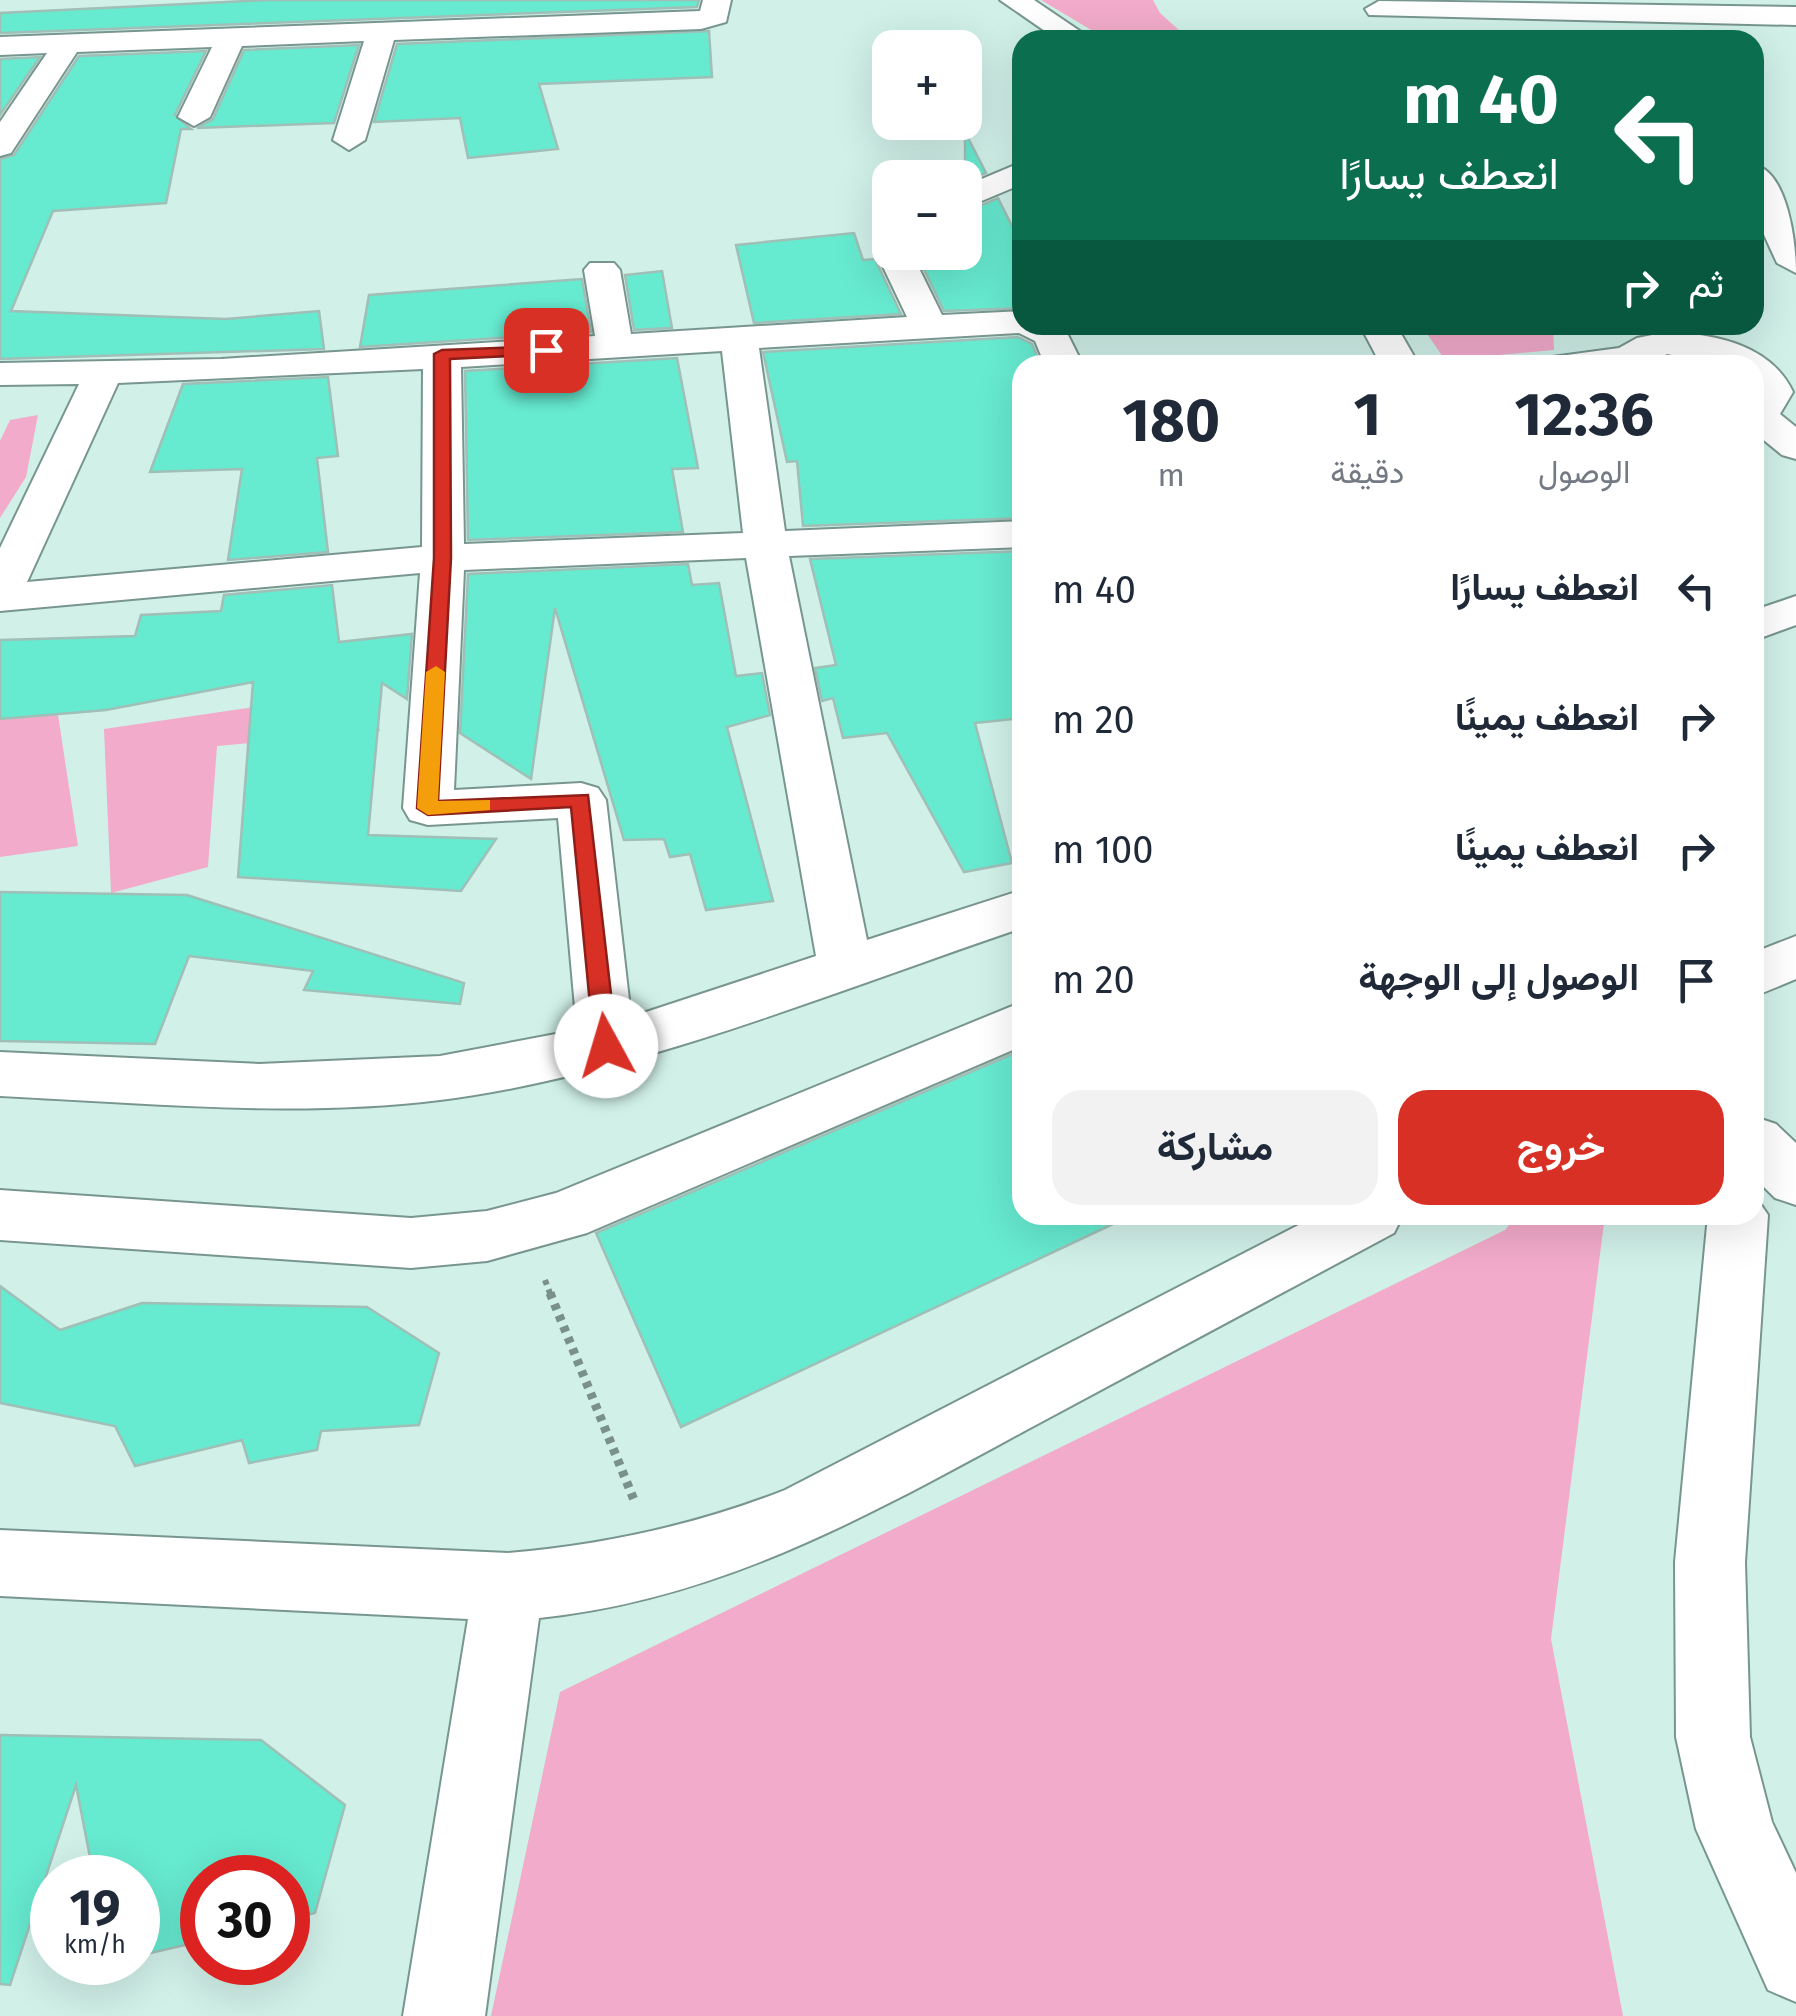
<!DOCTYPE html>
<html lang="ar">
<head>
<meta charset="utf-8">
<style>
  body { margin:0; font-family:"Fira Sans",Vazirmatn,sans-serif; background:#f2f2f3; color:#1f2937; direction:rtl; height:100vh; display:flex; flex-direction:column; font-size:38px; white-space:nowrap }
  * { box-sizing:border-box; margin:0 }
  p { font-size:32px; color:#747a83 }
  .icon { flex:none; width:55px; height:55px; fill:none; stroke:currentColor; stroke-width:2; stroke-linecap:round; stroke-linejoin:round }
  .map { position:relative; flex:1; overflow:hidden; direction:ltr }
  .details { position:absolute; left:1012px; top:355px; width:752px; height:870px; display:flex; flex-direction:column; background:#fff; border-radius:30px; box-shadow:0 10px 40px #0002; direction:rtl }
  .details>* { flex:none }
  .hud { position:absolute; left:1012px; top:30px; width:752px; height:305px; border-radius:30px; box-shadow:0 10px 40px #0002; direction:rtl; background:#0b6e4f; color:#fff; overflow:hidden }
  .tools { position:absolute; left:872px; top:30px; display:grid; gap:20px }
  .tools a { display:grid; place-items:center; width:110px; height:110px; border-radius:20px; background:#fff; box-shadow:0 10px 40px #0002; font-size:50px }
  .speed { position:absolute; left:30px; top:1855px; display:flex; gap:20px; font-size:50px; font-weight:700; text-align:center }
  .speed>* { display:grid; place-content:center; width:130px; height:130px; border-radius:50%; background:#fff; box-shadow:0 10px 40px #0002; line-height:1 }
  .speed small { font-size:25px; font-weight:400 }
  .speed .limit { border:15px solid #d22; background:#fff; color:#111 }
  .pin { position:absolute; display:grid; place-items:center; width:85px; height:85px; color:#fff; margin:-42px; border-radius:20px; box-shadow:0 5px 15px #0006 }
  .me { position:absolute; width:110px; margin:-55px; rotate:354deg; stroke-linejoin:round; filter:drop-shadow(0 0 8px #0008) }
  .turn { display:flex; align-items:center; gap:35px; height:210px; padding:0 40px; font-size:45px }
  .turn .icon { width:130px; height:130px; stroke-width:2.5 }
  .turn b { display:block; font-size:70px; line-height:85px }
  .then { display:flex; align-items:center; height:95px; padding:0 40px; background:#0003; gap:20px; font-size:38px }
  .eta { display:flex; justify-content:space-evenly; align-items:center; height:170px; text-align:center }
  .eta b { font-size:60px; font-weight:700; line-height:70px }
  .button { display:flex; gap:20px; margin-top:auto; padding:20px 40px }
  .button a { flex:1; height:115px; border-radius:30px; background:#d93025; color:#fff; font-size:40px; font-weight:700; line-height:115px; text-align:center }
  .button a+a { background:#f2f2f3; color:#1f2937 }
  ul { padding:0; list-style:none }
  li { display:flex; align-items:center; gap:30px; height:130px; padding:0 40px }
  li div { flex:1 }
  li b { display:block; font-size:38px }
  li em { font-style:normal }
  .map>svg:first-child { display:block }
</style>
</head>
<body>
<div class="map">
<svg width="1796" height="2016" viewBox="0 0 1796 2016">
  <rect width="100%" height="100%" fill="#d0f0e8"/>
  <path fill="#f2abca" d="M1041 0H1153L1160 13 1190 40H1108Z
    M1421 325H1553L1554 350 1445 360Z
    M38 415 26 477 0 518V441L10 420Z
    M371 690 380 731 217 746 208 867 111 893 104 729Z
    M58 715 78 846 0 857V720Z
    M1517 1215H1605L1551 1639 1623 2016H491L560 1692 1505 1230Z"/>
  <path fill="#66ead0" stroke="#a0bfb7" stroke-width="2.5" d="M267 0H699L697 7 0 33V13Z
    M709 31 712 77 539 84 558 149 468 158 460 118 374 122 397 44Z
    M359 45 334 123 197 128 213 119 244 50Z
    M206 51 175 115 191 129H181L166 203 53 211 11 311 226 319 319 311 324 349 0 359V159L14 155 79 56Z
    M40 57 0 115V59Z
    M965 132 986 173 965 182Z
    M998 198 1022 246V308L944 311 917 255 965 252V212Z
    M854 233 863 260 875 259 901 314 754 323 736 245Z
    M662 271 672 328 634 330 625 275Z
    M582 279 591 332 360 347 369 295Z
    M1018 337 1032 344 1041 365H1022V518L803 526 797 461 787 462 763 352Z
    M677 358 698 468 672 469 683 532 468 540 465 371Z
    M328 377 338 456 317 458 328 552 228 560 242 469 150 472 183 384Z
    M1022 551V718L975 723 1012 863 964 872 887 733 843 738 833 698 822 701 815 668 836 665 810 559Z
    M688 564 692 585 719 583 736 676 762 673 770 715 727 727 773 901 706 910 690 854 670 857 664 839 624 840 555 608 531 779 460 733 468 574Z
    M332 585 339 642 412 634 407 699 382 683 368 835 496 839 461 891 238 877 253 682 106 710 0 719V640L135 636 141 615 221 611 224 595Z
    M0 892 187 895 464 983 460 1004 304 990 313 971 189 956 155 1044 0 1041Z
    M1022 1050V1215H1132L681 1427 596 1233Z
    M0 1286 60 1330 142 1303 367 1307 439 1353 419 1425 321 1431 317 1450 249 1463 242 1440 135 1466 115 1426 0 1403Z
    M0 1735 261 1740 345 1805 315 1913 288 1920V1878H202V1941L138 1956V1878H94L76 1785 10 1985 0 1984Z"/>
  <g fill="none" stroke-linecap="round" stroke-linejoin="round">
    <defs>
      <path id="minor" d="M703 0H731L726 22 701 29 394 40 365 140 349 150 333 140 364 41 242 46 210 117 194 126 178 117 212 47 77 52 11 153 0 156V122L47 53 0 55V37L700 11Z
        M1000 0H1034L1093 40H1058Z
        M1379 1 1796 7V25L1369 15 1365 9Z
        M1022 162V184L965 208V186Z
        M1755 165C1788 173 1796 243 1796 273L1777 263 1755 215Z
        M890 242V252H911L942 315 1022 311V325L1064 327 1083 365H1045L1035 341 1019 333 759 348 785 531 1022 521V547L789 556 867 940 1022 890V928C838 990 632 1076 440 1100 295 1118 145 1103 0 1096V1052L259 1064 440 1056 577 1030 558 818 428 825 410 820 403 808 420 573 0 611V548L79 384 0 385V363L221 359 595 336 584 270 590 263H614L620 270 631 334 907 317 876 252ZM722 351 743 533 464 544 461 367ZM423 369 422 547 27 582 118 383ZM746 558 816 956 631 1017 606 800 598 788 581 783 454 790 464 570Z
        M1360 325H1396L1419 365H1381Z
        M1667 332C1716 334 1771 345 1793 392L1780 414 1796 427V459L1782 455 1755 433V365H1722L1667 354 1645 365H1546L1552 357 1619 348 1637 338Z
        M1796 596V625L1755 640V610Z
        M1796 936V979L1755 996V952Z
        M1022 1002V1046L587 1233 487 1261 411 1268 0 1240V1190L411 1218 487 1211 556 1193Z
        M1755 1117 1776 1124 1796 1143V1205L1775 1198 1755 1178Z
        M1755 1196 1768 1215 1745 1562 1750 1737 1772 1822 1796 1873V2002L1768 1990 1696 1829 1676 1737 1675 1562 1708 1215H1755Z
        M1318 1215H1403L1394 1233C1274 1297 1153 1362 1032 1427 873 1513 723 1599 539 1618L485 2016H403L468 1619 0 1596V1530L508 1553C603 1545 696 1525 785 1490Z"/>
    </defs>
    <use href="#minor" stroke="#78968f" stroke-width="4"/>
    <path stroke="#79908b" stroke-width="6" stroke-dasharray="5 5" stroke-linecap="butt" d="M545 1280 551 1296"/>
    <path stroke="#79908b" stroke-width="9" stroke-dasharray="6 6" stroke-linecap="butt" d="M550 1293 634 1500"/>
    <use href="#minor" fill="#fff" fill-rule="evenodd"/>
  </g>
  <path fill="#d93025" stroke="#8d1f18" stroke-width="2.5" d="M546 346 551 347V354L450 359 451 558 438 801 588 795 617 1046 606 1055 594 1046 571 807 428 815 417 808 434 558V354L442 350Z"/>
  <path fill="#f59e0b" d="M436 666 445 672 438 801 490 800V810L428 815 417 808 426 672Z"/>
</svg>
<div class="tools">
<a>+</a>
<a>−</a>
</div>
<div class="speed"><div>19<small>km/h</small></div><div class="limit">30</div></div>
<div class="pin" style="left:546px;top:350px;background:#d93025"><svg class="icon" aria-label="arrive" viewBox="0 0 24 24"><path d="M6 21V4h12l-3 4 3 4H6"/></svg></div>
<svg class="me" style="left:606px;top:1046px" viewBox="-20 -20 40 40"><circle r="19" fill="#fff"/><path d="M0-13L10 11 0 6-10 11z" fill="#d93025"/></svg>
<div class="hud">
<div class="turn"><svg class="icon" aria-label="left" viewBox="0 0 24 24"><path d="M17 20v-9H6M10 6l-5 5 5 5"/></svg><div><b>40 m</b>انعطف يسارًا</div></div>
<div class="then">ثم<svg class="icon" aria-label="right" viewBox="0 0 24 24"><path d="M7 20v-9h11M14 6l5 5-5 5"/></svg></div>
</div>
<section class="details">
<div class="eta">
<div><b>12:36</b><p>الوصول</p></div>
<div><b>1</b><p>دقيقة</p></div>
<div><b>180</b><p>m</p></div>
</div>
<ul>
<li><svg class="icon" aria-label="left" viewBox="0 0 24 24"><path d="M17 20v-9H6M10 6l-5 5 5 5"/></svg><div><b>انعطف يسارًا</b></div><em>40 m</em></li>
<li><svg class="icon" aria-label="right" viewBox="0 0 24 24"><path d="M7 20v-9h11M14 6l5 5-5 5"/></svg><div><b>انعطف يمينًا</b></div><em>20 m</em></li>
<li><svg class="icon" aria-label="right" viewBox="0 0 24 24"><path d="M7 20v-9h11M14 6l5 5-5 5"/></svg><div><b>انعطف يمينًا</b></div><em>100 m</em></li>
<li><svg class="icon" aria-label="arrive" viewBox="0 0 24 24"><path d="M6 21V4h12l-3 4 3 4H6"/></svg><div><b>الوصول إلى الوجهة</b></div><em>20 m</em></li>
</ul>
<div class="button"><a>خروج</a><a>مشاركة</a></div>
</section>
</div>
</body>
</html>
